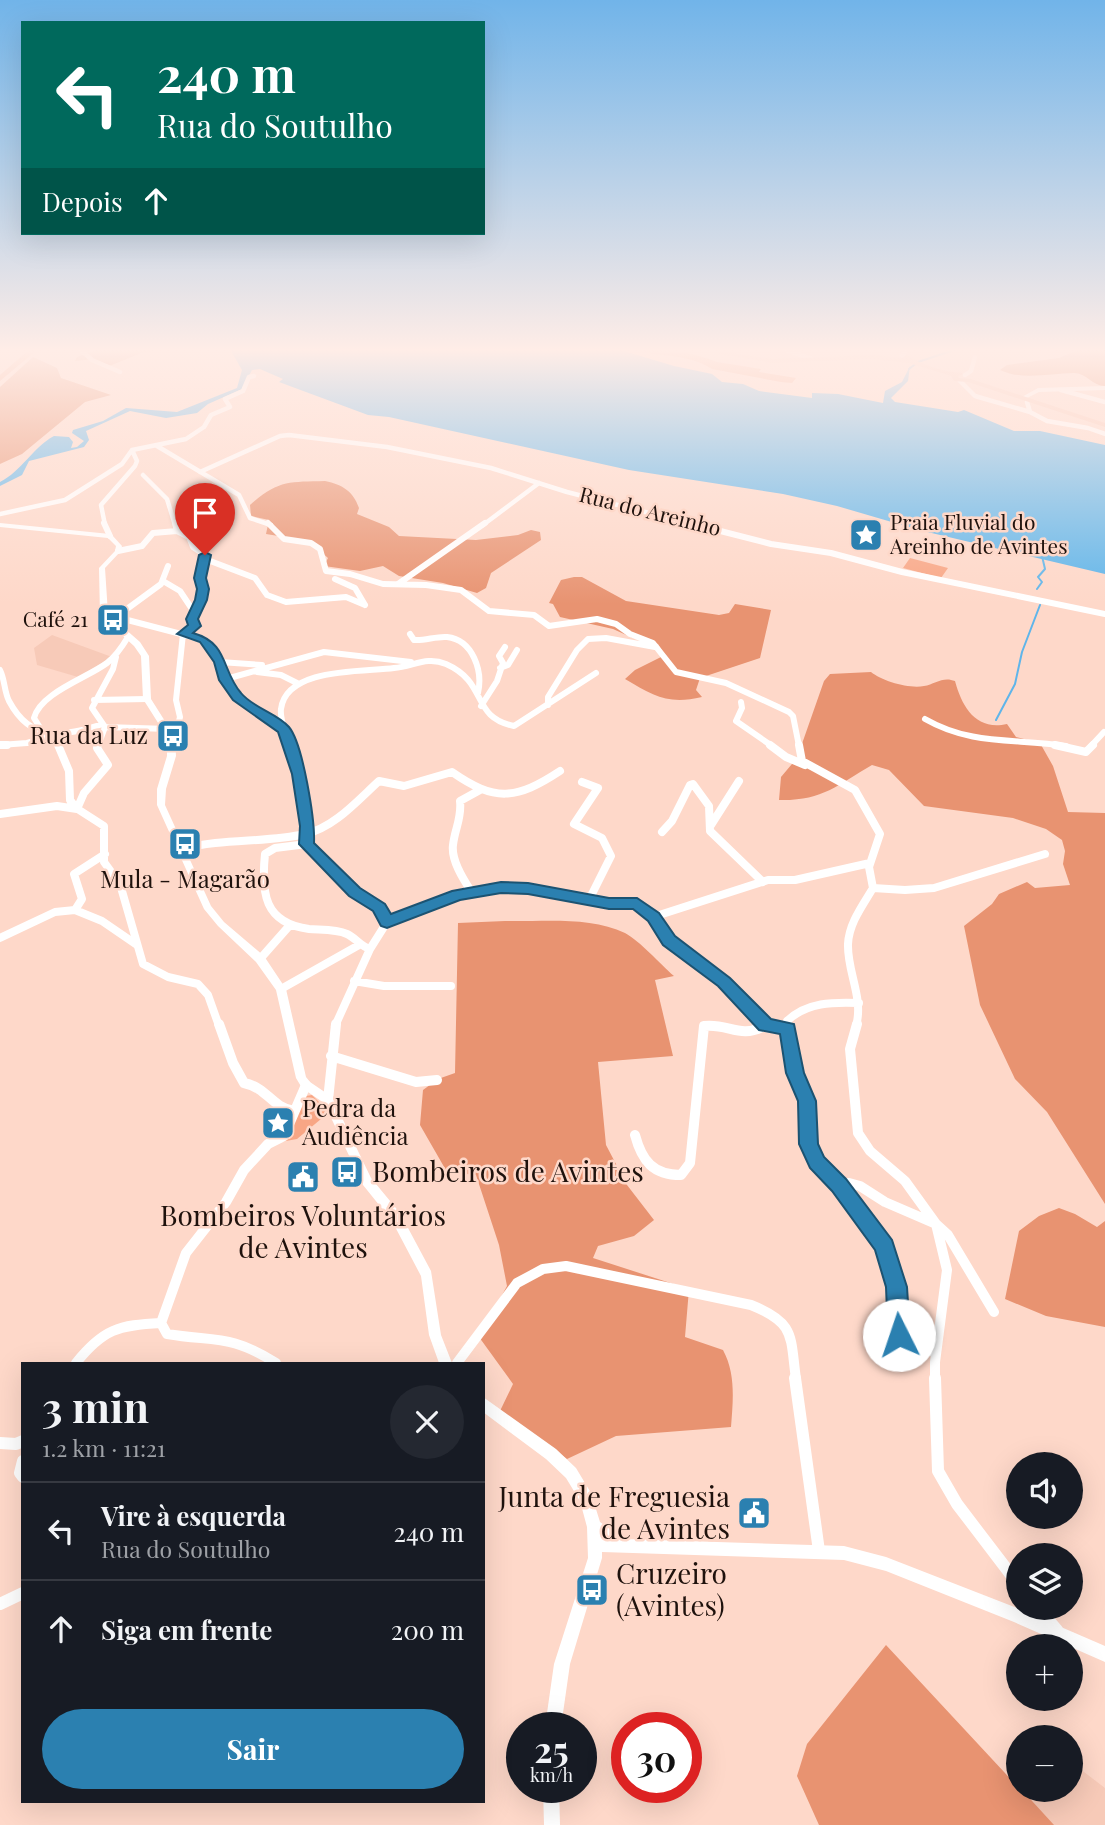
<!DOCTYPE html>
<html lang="pt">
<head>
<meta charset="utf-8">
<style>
  body { margin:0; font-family:"Playfair Display",serif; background:#242831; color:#f1f3f6; height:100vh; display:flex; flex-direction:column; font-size:26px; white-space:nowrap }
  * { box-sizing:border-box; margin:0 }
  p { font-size:23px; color:#9ea1a6 }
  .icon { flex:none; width:38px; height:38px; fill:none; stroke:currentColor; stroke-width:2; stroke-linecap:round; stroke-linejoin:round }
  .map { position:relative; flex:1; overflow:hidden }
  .panel { position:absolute; left:21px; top:1362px; width:464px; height:441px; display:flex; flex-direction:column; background:#171b24; border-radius:0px; box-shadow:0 7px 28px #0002 }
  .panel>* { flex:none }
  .hud { position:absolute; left:21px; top:21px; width:464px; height:214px; border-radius:0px; box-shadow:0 7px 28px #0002; background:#00695c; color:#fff; overflow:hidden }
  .controls { position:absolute; left:1006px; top:1452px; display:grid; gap:14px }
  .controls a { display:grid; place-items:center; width:77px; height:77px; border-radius:50%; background:#171b24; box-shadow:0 7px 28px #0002; font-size:35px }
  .speed { position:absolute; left:506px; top:1712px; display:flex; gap:14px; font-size:35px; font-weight:700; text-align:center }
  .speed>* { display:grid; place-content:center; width:91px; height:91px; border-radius:50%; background:#171b24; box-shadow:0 7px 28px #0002; line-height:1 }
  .speed small { font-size:18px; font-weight:400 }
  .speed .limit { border:10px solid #d22; background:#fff; color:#111 }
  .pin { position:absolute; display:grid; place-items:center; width:60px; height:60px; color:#fff; margin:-72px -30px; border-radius:50% 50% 50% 0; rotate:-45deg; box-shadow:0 0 7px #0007 }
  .pin .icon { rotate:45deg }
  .me { position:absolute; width:77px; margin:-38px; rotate:356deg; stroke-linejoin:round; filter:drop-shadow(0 0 5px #0008) }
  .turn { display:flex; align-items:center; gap:24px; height:147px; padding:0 21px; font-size:32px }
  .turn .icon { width:91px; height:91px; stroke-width:2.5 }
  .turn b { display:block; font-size:49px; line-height:60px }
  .then { display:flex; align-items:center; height:66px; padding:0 21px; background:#0003; gap:14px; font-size:26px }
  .round { display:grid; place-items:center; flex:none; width:74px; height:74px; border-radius:37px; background:#242831 }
  .head { display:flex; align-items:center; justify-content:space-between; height:119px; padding:0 21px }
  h1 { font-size:42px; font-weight:700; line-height:52px }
  .action { display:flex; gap:14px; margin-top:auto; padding:14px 21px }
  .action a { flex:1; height:80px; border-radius:42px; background:#2b80b0; color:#fff; font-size:28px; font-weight:700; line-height:80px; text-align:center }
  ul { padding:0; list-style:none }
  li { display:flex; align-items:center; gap:21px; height:98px; padding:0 21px; border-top:2px solid #363941 }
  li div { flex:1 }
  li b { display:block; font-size:26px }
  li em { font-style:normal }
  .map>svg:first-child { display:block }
</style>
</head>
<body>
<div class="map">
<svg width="1105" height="1825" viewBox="0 0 1105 1825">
  <rect width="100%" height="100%" fill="#fed8c9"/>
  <path fill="#f7cab8" d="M52 635 112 657 78 677 37 665 34 648Z
    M1071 1762 1105 1788V1825H1018L1021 1790H1071Z"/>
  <path fill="#f8a685" d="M630 349C661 349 690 351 717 362L761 369 759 372 796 378 792 383 781 382 712 369C689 353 655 357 630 349Z
    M910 558 948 568 941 578 903 568Z
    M312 1095 327 1110V1114L297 1139 280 1142 306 1096Z"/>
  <path fill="#e89371" d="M98 349H167L141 353 107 367 93 359 75 361 77 357Z
    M1080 349H1105V386C1093 386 1086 373 1074 373 1050 373 1023 381 1000 370L1007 365 1059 358Z
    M33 357 57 368 61 378 111 395 85 402 22 454 0 464V387Z
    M325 481C343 485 353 491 359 508L357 514 389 527 399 536 476 540 518 535 531 530 540 532 541 540 491 573 486 588 477 593 443 583 399 576 383 566 360 571 324 566 328 558 309 541 266 534 269 520 251 516 250 505C278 480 289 482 325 481Z
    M574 577H582L626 601 719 615 729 613 735 604 771 610 760 658 700 678 696 690 702 697C668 705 654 696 625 679L635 670 665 655 658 644 633 638 613 629 560 617 553 604 549 603 561 580Z
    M871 672C882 681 909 689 924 686 935 684 943 676 955 681 962 707 976 731 1007 724L1016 737 1040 743 1053 766 1068 812 1105 813V1204L1047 1112 1015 1079 980 1005 964 926 992 904 999 894 1027 882 1035 888 1070 885 1063 864 1065 851 1062 840 1046 829 1013 818 924 806 889 770 872 765C836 786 822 801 779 800L781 777 797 758 824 681 830 674Z
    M505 921C542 922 590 916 625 933 640 941 660 964 674 976L655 980 673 1056 598 1062 606 1145 627 1185 654 1220 634 1236 598 1246 593 1258 689 1289 685 1337 723 1350C736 1374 733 1401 731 1427L616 1436 567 1459 500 1411 513 1384 479 1337 507 1286 499 1245 476 1175 447 1172 420 1125 423 1090 438 1079 455 1073 458 923Z
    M1059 1208 1075 1214 1097 1227 1105 1221V1327L1046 1316 1005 1299 1019 1231 1039 1216Z
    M886 1645 1018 1787V1790H1022L1054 1825H819L797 1776 807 1744Z"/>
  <path fill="#5fb5ea" d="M230 349H617L674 366 712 374 722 382 743 384 759 391 812 398V393L838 394 883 403 885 391 902 382 910 366 908 381 891 398 895 402 958 412 964 410 1014 431H1040L1105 445V574L919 530 837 506 783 494 629 470 389 417 368 415 279 382 283 379 260 369 252 370 242 389 208 404 197 413 166 418 130 411 86 431 89 440 84 447 29 461 22 475 0 486V482C22 471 32 448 54 436L69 437 73 442 71 448 77 447 84 441 72 433 73 430 103 421 126 408 177 412 237 388 242 370Z"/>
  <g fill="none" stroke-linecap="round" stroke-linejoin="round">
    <path stroke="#5fb5ea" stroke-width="2" d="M909 369 918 362 957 349
      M1037 589 1042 582 1038 577 1045 569 1042 556
      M996 720 1015 684 1022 652 1040 605"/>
    <path stroke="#fff" stroke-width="4.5" d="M80 349 92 360 120 372
      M783 349 812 359
      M965 375 971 371 975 357
      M960 381 975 396 1030 412 1047 421 1088 428 1105 434
      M1061 390 1105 402
      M1027 402 1030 412
      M157 446 239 495 250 518 271 525
      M200 472 280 436 289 435 387 447 491 468 567 492 696 525
      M143 475 167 499 175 525
      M0 514 65 500 122 464 132 450 186 439 204 427 211 415 230 407 225 399 243 391 249 377 254 376
      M105 525 101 505 135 466 137 461 132 450
      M483 525 539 483"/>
    <path stroke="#fff" stroke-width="6" d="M104 523 110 536
      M175 523 177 531
      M268 523 284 539 311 543 320 549 326 571 350 574 383 584 426 585 461 590 489 611 534 615 549 626 597 619 616 624 630 634 653 643 676 672 726 683 789 712 793 716 799 746
      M689 523 771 544 831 553 902 572 1105 614
      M118 551 142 546 153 533 177 531 189 537 193 547 205 555V559
      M205 559 255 578 267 595 286 602 346 597 365 605
      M335 579 355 588 365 605
      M163 581 180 591 194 612
      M398 584 485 523
      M116 617 161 584 168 566
      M107 619 116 617 204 640 220 662 237 697 284 730 290 746
      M183 634 194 626 192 619C196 611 201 602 202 592 204 578 200 576 205 559
      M410 634 414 640C425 641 436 636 447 637 473 640 483 671 478 693
      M220 662 262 665
      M500 668 508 665 517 650
      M0 670C5 680 4 691 9 701 32 744 63 736 103 724
      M257 672 281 675 299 684
      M226 679 324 652 411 662
      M94 700 147 699
      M741 702 742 708 736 721 772 746
      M548 705V697L577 650 588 639 606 638 655 647
      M481 706 497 681 503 663 499 656 505 647
      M925 719C972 746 1015 738 1066 746
      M105 727 168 729
      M284 730C283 724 280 715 281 709 286 667 364 672 394 668 414 666 427 656 446 664 489 683 470 717 514 726L596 673
      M44 734 34 718C40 693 87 678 107 663 116 656 122 647 128 637
      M53 735 59 746
      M173 744 180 717 176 700 183 634
      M0 745 27 743 44 738 41 735
      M98 746 105 727 92 708 113 669 116 657
      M1091 746 1104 732"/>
    <path stroke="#fff" stroke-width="8" d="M0 745H7
      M58 745 69 771 70 800 76 808 104 826V862L120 884 143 964 168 977 198 984 208 995 219 1026
      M289 745 299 774 307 844 354 892 379 908 387 922
      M770 745 786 757 805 765
      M799 745 802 761 855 790 880 834 869 867 873 888C863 905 849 923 848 944 847 972 864 998 856 1026
      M1055 745 1086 752 1093 745
      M582 782 598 788 574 824 602 838 611 856 589 900
      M77 809 84 793 108 765 97 748 98 745
      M0 814 57 806 77 809
      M711 825 739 781
      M662 832 672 821 690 785 693 784 709 806 710 831 763 882
      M307 844 275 848 265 854C261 893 264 923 309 929 321 930 336 929 347 934 356 938 360 946 370 949
      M182 849C224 838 265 843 305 834 334 828 358 800 379 781L404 786 452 772C495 802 516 800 560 771
      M873 888 905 890 934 888 1045 854
      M471 891C463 879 451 860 453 845 455 828 462 818 460 801L480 790
      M75 910 82 899 74 874 105 854
      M75 910 102 921 137 945
      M653 917 768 880H795L870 863
      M387 922 458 895 501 887 529 888 609 903 637 904 653 917 669 941 724 982 766 1025 774 1026
      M0 938 55 912 75 910
      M260 959 290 925
      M354 981 384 986H451
      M281 989 359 945
      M335 1026 370 949 387 922
      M704 1026H718
      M788 1026 787 1021C807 1002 833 1002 859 1003"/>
    <path stroke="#fff" stroke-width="10" d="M219 1024 233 1063 244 1083C268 1088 271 1107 294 1111
      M765 1024 788 1028
      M787 1024 791 1058 807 1101 808 1144 817 1163 839 1185 884 1247 896 1287 899 1335 906 1341 936 1353
      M857 1024 850 1049 858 1133 870 1151 905 1181 936 1224 948 1235 994 1312
      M331 1056 416 1082 437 1080
      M328 1100 336 1024
      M635 1135C642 1161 653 1175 681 1175L690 1163 704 1026C730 1023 739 1040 766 1025
      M839 1185 849 1183 860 1186 885 1202 936 1224
      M161 1323 186 1253 226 1202 244 1170 268 1144 284 1136 306 1085
      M161 1323 167 1334C216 1342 230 1334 276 1363
      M76 1363C103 1329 119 1325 161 1323
      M457 1363 517 1283 543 1269 566 1266 751 1305C796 1323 790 1336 796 1379
      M935 1379V1362L947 1270 936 1224"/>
    <path stroke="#fff" stroke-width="12" d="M795 1378 819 1551
      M935 1378 938 1471 957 1504 1018 1584
      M0 1443 16 1444 23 1441
      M23 1461 20 1473 23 1477
      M0 1604 23 1593
      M1038 1608 1057 1630"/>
    <path fill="#fff" fill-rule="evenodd" d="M903 349H908L905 356 902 358 899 356Z
      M1105 386V390L1039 392 1025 399 1020 398 1038 388Z
      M0 523 110 534 112 535 122 546 120 552 105 568 108 614 140 642 149 656 151 699 175 737 176 756 166 789 165 805 211 906 224 922 264 956 286 989 306 1077 310 1082 332 1097 371 1178 400 1213 431 1271 441 1335 452 1363H439L429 1335 421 1276 392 1221 363 1185 324 1103 302 1088 296 1078 276 990 256 962 218 926 204 909 157 805V789L167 756V737L143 699 141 656 134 646 100 615 99 568 115 551 116 546 108 538 0 527Z
      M483 1397 556 1449 576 1468 591 1493 600 1522 623 1539 844 1546 886 1557 1017 1608 1105 1646V1662L1014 1622 886 1571 844 1560 602 1552V1558L570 1664 561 1727H545L554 1664 588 1558 587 1527 580 1501 566 1478 546 1459 483 1412Z
      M543 1787H559L560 1825H544Z"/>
    <path fill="#fac8b5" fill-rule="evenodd" d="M691 349H704L772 359 872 355 905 358V356L907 355C922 365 944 372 962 373V375L958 376 959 378 971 379 1105 423V427L968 382 954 381 951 376 909 363 872 359 772 363Z"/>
    <path fill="#f7a483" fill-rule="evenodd" d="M30 349H38L0 381V375Z"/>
  </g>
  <linearGradient id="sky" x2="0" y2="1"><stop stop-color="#71b4e9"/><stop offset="0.58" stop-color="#ffede7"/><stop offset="1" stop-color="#ffede7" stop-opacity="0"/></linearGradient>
  <rect width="1105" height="604" fill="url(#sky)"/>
  <path fill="#2b80b0" stroke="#1c5372" stroke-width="2" d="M205 552 211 555 206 578 209 589 207 600 198 619 201 626 193 633C229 643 221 670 241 693 253 708 277 713 289 727 303 744 315 820 314 843L360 888 385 904 391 914 452 891 501 882 528 883 609 898H637L659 913 675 936 730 978 771 1019 794 1024 804 1073 816 1101 818 1144 824 1157 846 1179 892 1240 907 1287 910 1335 907 1342 899 1345 891 1342 888 1335 886 1287 875 1250 832 1191 810 1168 799 1144 798 1101 786 1073 780 1034 759 1030 718 986 663 945 648 921 633 909H609L528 894 501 893 460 900 387 928 381 926 373 911 349 896 299 844 300 826 292 774 278 732 233 700 219 680 214 662 200 642 177 634 188 625 186 619 195 600 197 589 194 578 199 555Z"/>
  <defs>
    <symbol id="sight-square" viewBox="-11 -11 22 22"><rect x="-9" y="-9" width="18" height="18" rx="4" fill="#2b80b0" stroke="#fed8c9"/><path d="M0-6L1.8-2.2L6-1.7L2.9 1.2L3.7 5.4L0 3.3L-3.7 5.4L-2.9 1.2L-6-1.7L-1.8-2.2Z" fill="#fff"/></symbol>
    <symbol id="bus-square" viewBox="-11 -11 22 22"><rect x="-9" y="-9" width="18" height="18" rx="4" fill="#2b80b0" stroke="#fed8c9"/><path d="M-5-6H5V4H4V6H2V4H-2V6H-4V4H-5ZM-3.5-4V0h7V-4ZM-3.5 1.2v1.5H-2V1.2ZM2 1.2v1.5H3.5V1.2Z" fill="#fff"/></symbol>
    <symbol id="civic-square" viewBox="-11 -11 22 22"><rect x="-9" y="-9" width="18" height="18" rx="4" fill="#2b80b0" stroke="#fed8c9"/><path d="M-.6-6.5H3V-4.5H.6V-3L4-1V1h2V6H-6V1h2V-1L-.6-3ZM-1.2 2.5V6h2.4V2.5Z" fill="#fff"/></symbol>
  </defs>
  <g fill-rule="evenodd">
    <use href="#sight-square" x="847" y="516" width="38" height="38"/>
    <use href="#bus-square" x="94" y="601" width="38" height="38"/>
    <use href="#bus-square" x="154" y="717" width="38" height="38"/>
    <use href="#bus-square" x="166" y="825" width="38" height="38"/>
    <use href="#sight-square" x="259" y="1104" width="38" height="38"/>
    <use href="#bus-square" x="328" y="1153" width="38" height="38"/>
    <use href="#civic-square" x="284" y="1158" width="38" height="38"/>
    <use href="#civic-square" x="735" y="1494" width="38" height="38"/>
    <use href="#bus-square" x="573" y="1571" width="38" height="38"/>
  </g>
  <g text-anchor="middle" stroke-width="5" stroke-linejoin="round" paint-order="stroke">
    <g font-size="21" fill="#1f120d" stroke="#fed8c9">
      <text transform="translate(650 512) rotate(14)" y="7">Rua do Areinho</text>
    </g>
    <g font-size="21" fill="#1f120d" stroke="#fed8c9" text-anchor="start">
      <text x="890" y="530">Praia Fluvial do<tspan x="890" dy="24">Areinho de Avintes</tspan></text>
      <text x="88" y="627" text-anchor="end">Café 21</text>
    </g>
    <g font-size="24" fill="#1f120d" stroke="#fed8c9" text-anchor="end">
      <text x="148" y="744">Rua da Luz</text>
      <text x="185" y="888" text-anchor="middle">Mula - Magarão</text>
      <text x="302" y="1117" text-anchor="start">Pedra da<tspan x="302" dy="28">Audiência</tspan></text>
    </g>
    <g font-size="28" fill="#1f120d" stroke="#fed8c9" text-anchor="start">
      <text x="372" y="1182">Bombeiros de Avintes</text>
      <text x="303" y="1226" text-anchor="middle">Bombeiros Voluntários<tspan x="303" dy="32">de Avintes</tspan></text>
      <text x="730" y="1507" text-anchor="end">Junta de Freguesia<tspan x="730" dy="32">de Avintes</tspan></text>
      <text x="616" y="1584">Cruzeiro<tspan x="616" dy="32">(Avintes)</tspan></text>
    </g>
  </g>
</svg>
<div class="controls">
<a><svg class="icon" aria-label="sound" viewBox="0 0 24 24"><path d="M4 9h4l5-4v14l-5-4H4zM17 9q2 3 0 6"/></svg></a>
<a><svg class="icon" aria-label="layers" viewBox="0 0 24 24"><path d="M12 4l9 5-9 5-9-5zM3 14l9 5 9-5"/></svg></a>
<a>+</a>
<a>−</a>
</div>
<div class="speed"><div>25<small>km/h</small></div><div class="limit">30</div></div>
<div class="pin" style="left:205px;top:555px;background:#d93025"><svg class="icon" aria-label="arrive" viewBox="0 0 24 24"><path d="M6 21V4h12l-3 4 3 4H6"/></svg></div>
<svg class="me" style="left:899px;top:1335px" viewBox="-20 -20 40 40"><circle r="19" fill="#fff"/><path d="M0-13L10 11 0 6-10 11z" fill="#2b80b0"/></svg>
<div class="hud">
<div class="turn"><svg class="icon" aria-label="left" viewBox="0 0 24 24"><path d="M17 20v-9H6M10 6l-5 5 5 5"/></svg><div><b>240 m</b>Rua do Soutulho</div></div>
<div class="then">Depois<svg class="icon" aria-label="ahead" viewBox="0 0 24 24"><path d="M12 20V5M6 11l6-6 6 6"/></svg></div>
</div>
<section class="panel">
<div class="head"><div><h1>3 min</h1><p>1.2 km · 11:21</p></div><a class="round"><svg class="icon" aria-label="close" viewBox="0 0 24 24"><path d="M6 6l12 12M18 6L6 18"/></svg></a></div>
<ul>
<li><svg class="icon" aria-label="left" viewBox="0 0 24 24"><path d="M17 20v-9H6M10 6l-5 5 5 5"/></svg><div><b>Vire à esquerda</b><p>Rua do Soutulho</p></div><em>240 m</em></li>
<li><svg class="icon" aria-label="ahead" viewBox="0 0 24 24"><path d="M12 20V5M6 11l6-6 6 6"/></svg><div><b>Siga em frente</b></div><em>200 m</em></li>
</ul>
<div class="action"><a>Sair</a></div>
</section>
</div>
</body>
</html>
